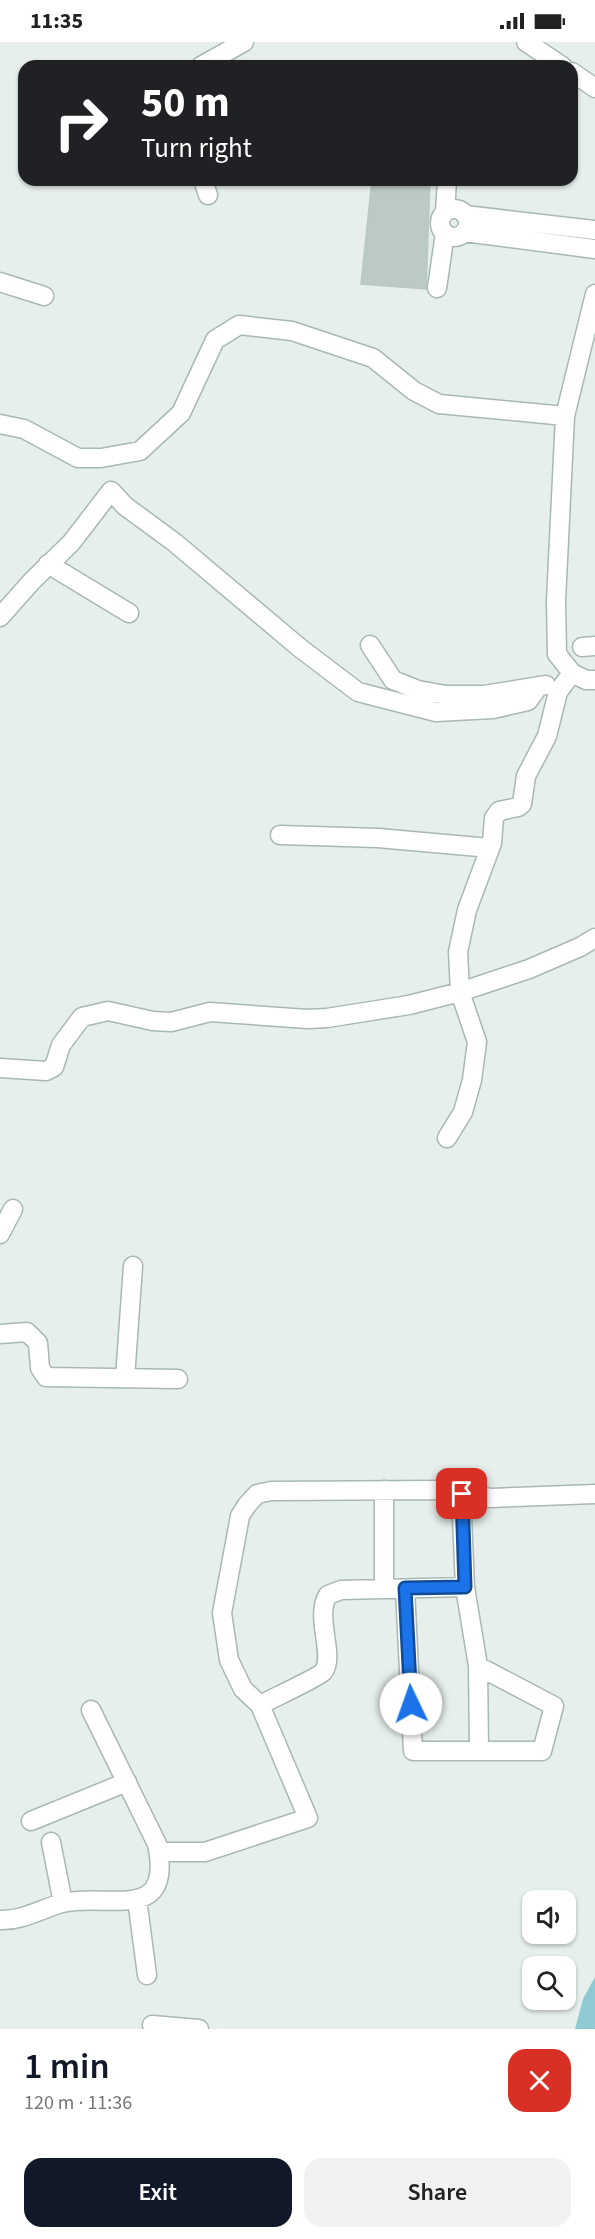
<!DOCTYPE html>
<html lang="en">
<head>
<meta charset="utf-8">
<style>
  body { margin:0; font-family:"Source Sans 3",sans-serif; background:#f2f2f2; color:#222; height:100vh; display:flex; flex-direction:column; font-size:22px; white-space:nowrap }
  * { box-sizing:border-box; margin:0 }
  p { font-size:20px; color:#767676 }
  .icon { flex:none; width:33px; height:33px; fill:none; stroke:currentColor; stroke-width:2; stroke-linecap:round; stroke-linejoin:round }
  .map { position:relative; height:1987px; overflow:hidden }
  .drawer { display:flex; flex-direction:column; background:#fff; flex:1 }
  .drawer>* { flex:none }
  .guide { position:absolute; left:18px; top:18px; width:560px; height:126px; border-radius:18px; box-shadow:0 2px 4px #0004; background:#202124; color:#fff; overflow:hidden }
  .controls { position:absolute; left:522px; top:1848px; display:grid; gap:12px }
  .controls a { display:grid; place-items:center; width:54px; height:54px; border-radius:12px; background:#fff; box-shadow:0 2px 4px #0004; font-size:30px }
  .pin { position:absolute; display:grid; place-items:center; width:51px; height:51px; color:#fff; margin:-26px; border-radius:12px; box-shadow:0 3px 9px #0006 }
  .me { position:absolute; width:66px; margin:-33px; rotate:357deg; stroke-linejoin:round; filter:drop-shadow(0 0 4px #0008) }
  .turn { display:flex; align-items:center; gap:21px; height:126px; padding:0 24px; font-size:27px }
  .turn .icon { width:78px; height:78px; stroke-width:2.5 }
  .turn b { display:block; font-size:42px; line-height:51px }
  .round { display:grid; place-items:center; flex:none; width:63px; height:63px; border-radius:18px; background:#f2f2f2 }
  .overview { display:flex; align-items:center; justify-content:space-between; height:102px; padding:0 24px }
  h1 { font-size:36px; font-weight:600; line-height:45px; color:#111827 }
  .action { display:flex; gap:12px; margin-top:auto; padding:12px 24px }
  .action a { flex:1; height:69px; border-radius:18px; background:#111827; color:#fff; font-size:24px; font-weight:600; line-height:69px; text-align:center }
  .action a+a { background:#f2f2f2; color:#222 }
  .status { display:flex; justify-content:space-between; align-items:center; height:42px; padding:0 30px; background:#fff; direction:ltr }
  .status svg { height:16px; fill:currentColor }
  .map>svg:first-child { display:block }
</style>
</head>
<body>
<div class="status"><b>11:35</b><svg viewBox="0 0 49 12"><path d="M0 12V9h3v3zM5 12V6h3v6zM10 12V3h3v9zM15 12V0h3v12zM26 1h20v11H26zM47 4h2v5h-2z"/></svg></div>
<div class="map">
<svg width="595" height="1987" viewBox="0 0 595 1987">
  <rect width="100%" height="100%" fill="#e6efeb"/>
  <path fill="#8ec9d4" d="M595 1935V1987H575L583 1957Z"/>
  <path fill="#bbcac4" stroke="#b8c9c2" stroke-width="1.5" d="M372 138H430L426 247 361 242Z"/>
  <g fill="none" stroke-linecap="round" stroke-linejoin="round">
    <defs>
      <path id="minor" d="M526 0 562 24
        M201 24 244 0
        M572 30 595 46
        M203 138 208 153
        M440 181a14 14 0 1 1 28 0a14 14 0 1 1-28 0Z
        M445 170 447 138
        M465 173 595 188
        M464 190 595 207
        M0 240 44 254
        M437 246 445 191
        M595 252 565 374 556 559 557 612 572 631 586 638H595
        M0 382 24 387 78 416H101L140 409 181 371 215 298 239 283 292 289 373 316 414 349 439 362 565 374
        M48 522 129 571
        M0 575 32 539 71 501 111 449 125 464 174 500 300 606 358 650 436 670 493 667 528 659 539 644
        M370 603 393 638 418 648 446 653H484L546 643
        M582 605 595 604
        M280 793 378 796 490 806
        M0 1026 46 1029 54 1025 61 1003 82 975 108 969 153 979 171 980 210 970 307 977 327 976 409 963 460 950 529 927 580 905 595 896
        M447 1096 463 1070 472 1038 477 1000 460 950 458 910 467 868 492 801 494 776 499 769 518 765 522 762 526 734 547 694 558 650 572 631
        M0 1192 13 1167
        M0 1292 27 1290 38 1301 40 1326 46 1335 178 1337
        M125 1336 133 1224
        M384 1547V1448
        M405 1547 413 1709H542L554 1664 478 1624 465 1545 461 1452
        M478 1624 479 1709
        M260 1663C271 1657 317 1636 323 1630 336 1614 314 1575 328 1553L341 1548 465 1545
        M31 1779 127 1740
        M51 1800 63 1861
        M159 1810H205L308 1776 260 1663 243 1647 229 1618 222 1571 240 1474 247 1463 257 1452 271 1449 440 1448 491 1456 595 1452
        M137 1857 147 1933
        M0 1878C22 1879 41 1867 62 1861 108 1850 174 1883 157 1802L91 1668
        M152 1983 199 1987"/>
    </defs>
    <use href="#minor" stroke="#a8b8b2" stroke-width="21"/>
    <use href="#minor" stroke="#fff" stroke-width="18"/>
  </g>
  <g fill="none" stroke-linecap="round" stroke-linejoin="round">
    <defs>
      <path id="route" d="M411 1662 405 1546 465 1545 462 1452"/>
    </defs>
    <use href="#route" stroke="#114b97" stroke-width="15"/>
    <use href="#route" stroke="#1a73e8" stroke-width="10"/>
  </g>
</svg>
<div class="controls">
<a><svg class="icon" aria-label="sound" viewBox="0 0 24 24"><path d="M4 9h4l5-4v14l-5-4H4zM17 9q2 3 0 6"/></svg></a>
<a><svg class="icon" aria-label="search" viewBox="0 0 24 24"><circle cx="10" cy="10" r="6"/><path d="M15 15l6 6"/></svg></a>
</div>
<div class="pin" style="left:462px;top:1452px;background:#d93025"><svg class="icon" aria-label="arrive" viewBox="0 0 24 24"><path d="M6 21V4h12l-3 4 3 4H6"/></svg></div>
<svg class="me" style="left:411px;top:1662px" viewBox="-20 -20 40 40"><circle r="19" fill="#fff"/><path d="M0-13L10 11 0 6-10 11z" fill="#1a73e8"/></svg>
<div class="guide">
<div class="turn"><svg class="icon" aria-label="right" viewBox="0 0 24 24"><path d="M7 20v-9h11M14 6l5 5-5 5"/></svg><div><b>50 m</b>Turn right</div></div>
</div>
</div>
<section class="drawer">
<div class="overview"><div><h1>1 min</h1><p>120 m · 11:36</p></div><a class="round" style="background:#d93025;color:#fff"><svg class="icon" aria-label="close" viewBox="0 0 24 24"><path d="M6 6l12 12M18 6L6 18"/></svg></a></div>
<div class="action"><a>Exit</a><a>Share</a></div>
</section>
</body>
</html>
